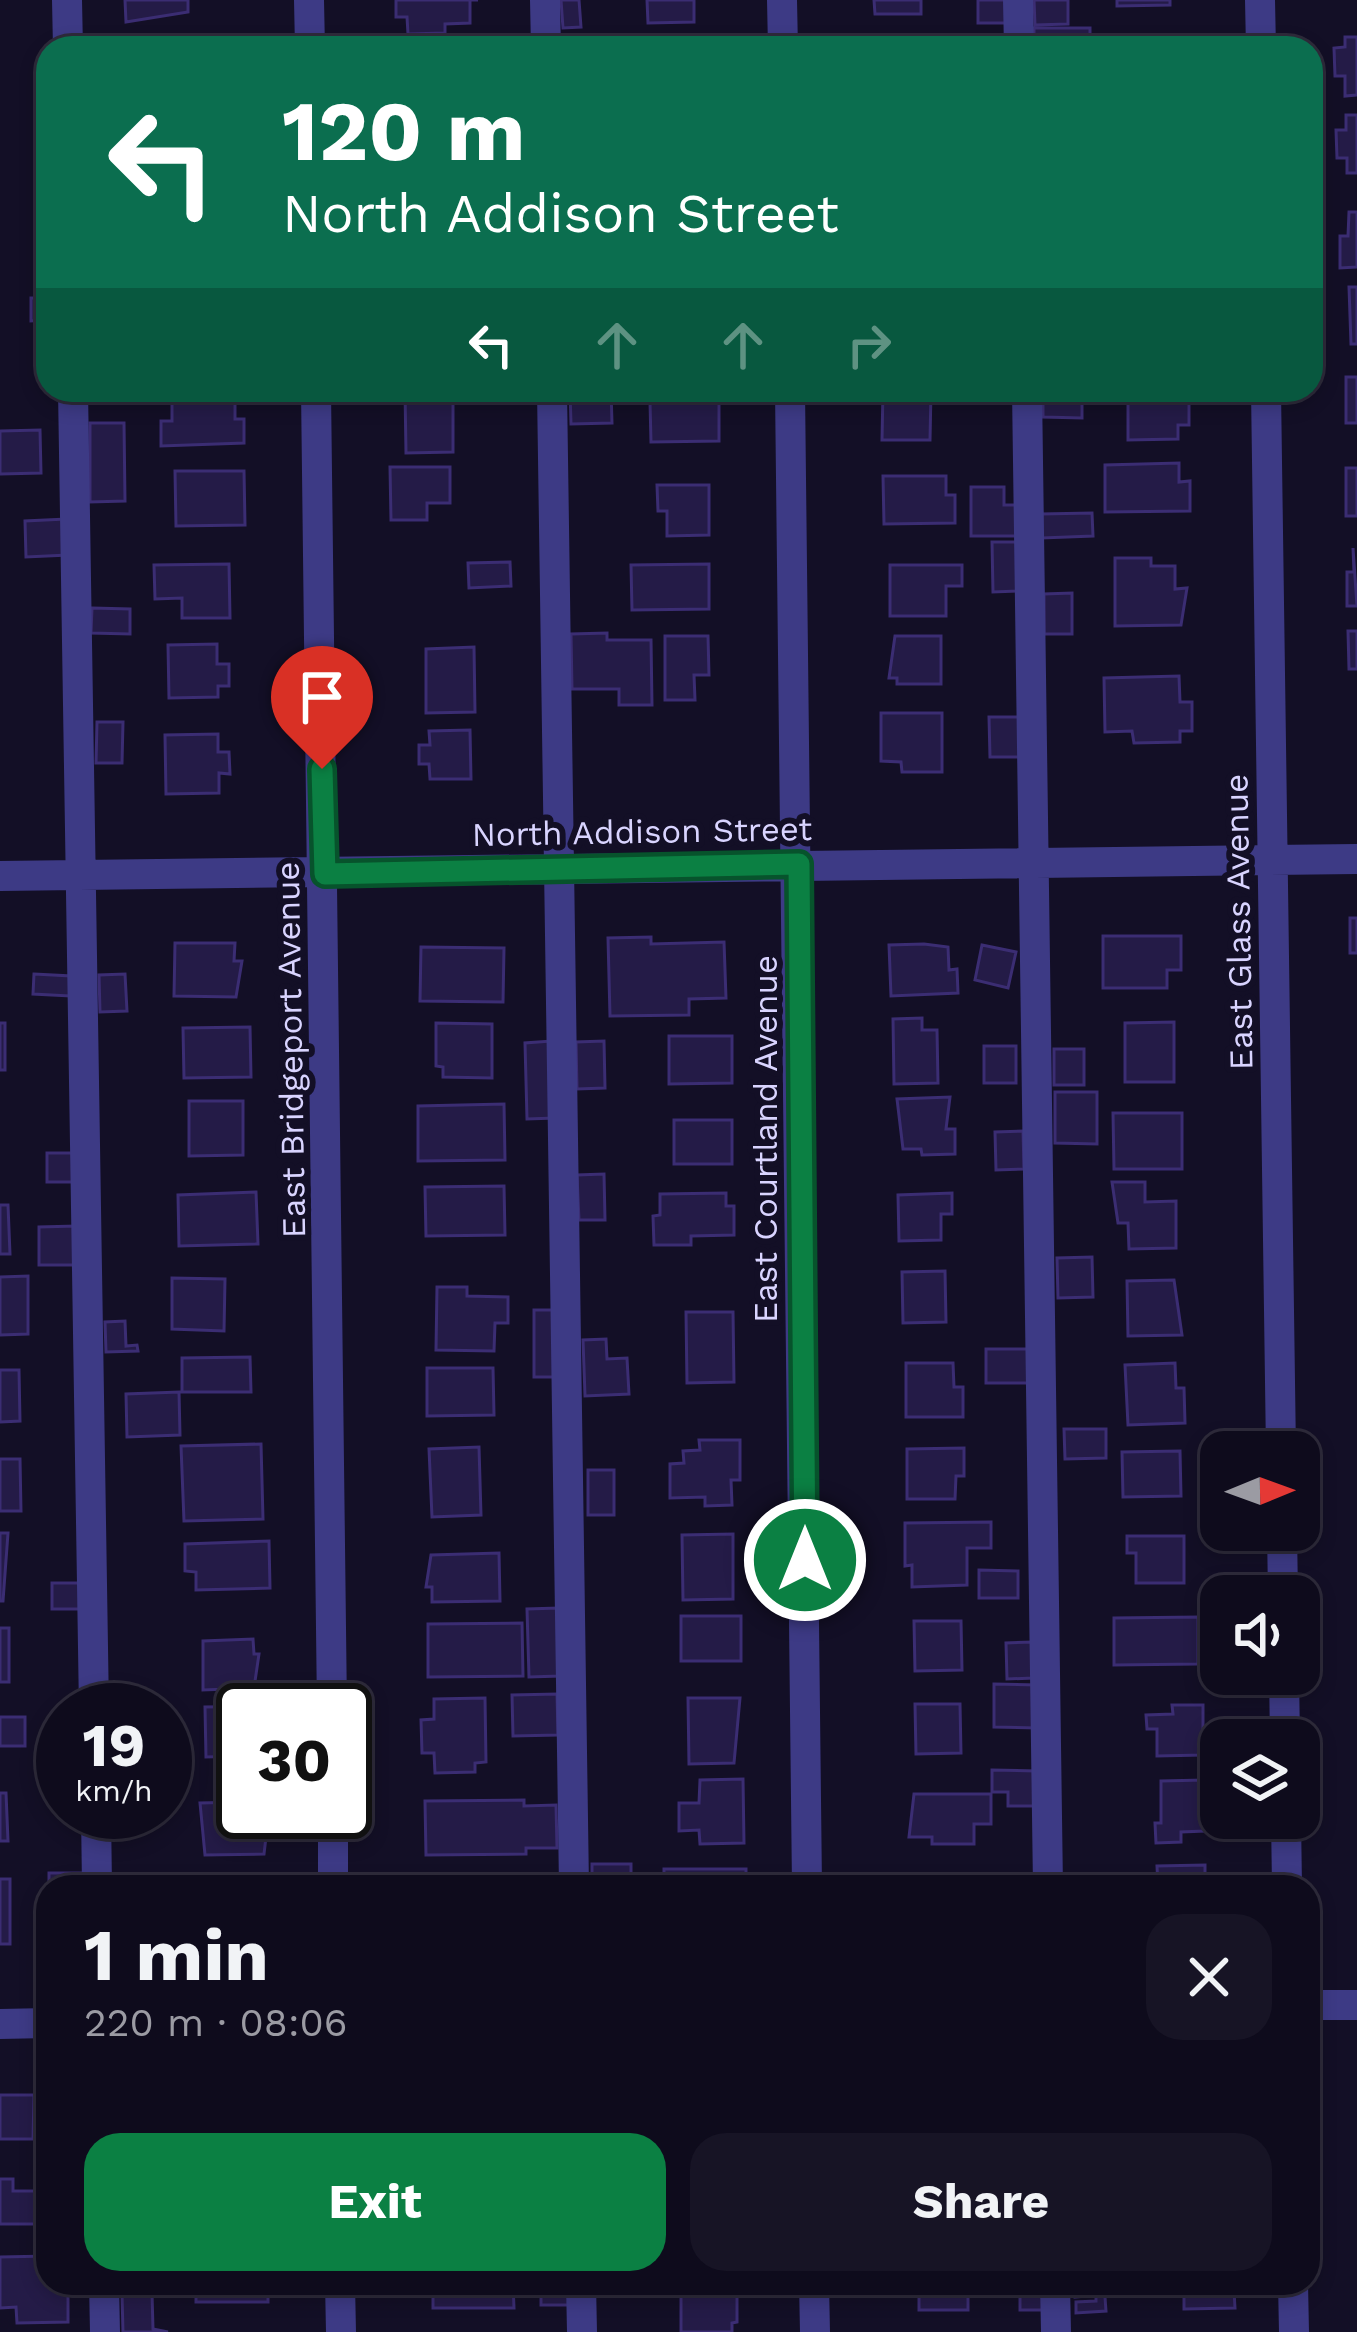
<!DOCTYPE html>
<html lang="en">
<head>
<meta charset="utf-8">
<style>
  body { margin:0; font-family:"Work Sans",sans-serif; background:#171425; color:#f1f3f6; height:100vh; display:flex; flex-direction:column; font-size:45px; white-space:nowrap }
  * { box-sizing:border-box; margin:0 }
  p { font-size:39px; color:#9b9ba3 }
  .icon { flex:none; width:66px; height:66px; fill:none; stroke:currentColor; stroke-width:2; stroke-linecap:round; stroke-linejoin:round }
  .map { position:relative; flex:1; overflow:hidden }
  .sheet { position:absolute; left:36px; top:1875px; width:1284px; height:420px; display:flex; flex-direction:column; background:#0e0b1c; border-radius:36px; box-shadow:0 6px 18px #0003,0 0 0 3px #2e2b3b }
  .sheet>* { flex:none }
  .hud { position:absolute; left:36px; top:36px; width:1287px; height:366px; border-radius:36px; box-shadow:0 6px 18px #0003,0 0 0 3px #2e2b3b; background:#0b6e4f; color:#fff; overflow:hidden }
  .needle { width:78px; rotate:89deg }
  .fabs { position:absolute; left:1200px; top:1431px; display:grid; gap:24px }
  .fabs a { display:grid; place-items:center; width:120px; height:120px; border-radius:24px; background:#0e0b1c; box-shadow:0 6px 18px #0003,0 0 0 3px #2e2b3b; font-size:60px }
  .speed { position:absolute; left:36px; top:1683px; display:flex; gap:24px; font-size:60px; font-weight:700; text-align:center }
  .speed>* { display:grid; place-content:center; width:156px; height:156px; border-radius:50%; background:#0e0b1c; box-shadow:0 6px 18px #0003,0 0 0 3px #2e2b3b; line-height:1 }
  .speed small { font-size:30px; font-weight:400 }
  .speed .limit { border:6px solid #111; border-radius:18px; background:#fff; color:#111 }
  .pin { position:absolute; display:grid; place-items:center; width:102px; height:102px; color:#fff; margin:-123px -51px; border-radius:50% 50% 50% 0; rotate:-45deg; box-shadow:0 0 12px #0007 }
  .pin .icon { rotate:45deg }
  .me { position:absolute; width:132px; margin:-66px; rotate:0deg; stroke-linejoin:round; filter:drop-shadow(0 0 9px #0008) }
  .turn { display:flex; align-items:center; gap:42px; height:252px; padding:0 48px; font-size:54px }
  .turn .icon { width:156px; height:156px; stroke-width:2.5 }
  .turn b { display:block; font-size:84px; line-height:102px }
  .lanes { display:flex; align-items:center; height:114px; padding:0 48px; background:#0003; justify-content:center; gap:60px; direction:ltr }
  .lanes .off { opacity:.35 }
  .round { display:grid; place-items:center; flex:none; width:126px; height:126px; border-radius:36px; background:#171425 }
  .overview { display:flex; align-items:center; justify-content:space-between; height:204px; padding:0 48px }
  h1 { font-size:72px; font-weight:700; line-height:90px }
  .cta { display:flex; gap:24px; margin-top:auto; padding:24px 48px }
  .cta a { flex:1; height:138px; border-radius:36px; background:#0b8043; color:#fff; font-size:48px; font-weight:700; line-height:138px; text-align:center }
  .cta a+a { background:#171425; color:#f1f3f6 }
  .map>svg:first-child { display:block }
</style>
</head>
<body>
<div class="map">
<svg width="1357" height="2332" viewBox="0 0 1357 2332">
  <rect width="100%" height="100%" fill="#130f26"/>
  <path fill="#241b47" stroke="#3b2d73" stroke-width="3" d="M125 0H188V12L126 22Z
    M396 0H478H470V23L445 24V33L408 34 407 17H396Z
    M561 0H579L581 27 563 28Z
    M647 0H694V22L648 23Z
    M874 0H921V14H875Z
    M978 0H1006V23H978Z
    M1034 0H1068V24L1035 25Z
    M1117 0H1170V5L1117 6Z
    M1034 28H1090V48H1034Z
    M1345 37H1357V95L1345 96V76H1335L1334 48 1345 47Z
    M624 44 697 45V48H624Z
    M1346 115H1357V173H1347V158H1337L1336 130H1346Z
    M1349 212H1357V267L1340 268V236H1348Z
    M41 261H48V320L31 321V298H41Z
    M1349 287H1357V344H1351Z
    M1346 377H1357V423H1346Z
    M405 390H453V452L406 453Z
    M570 390H611L612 423 571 424Z
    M883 390 931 391 930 440H882Z
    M1043 390H1082V418L1043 417Z
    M1128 390H1177V399L1189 398V425H1178V439L1128 440Z
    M235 400V419H244V443L161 446V421H172V402Z
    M719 400V441L651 442 650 402Z
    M90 423H124L125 501 90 502Z
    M40 430 41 473 0 474V431Z
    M1179 463V482L1190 481V511L1105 512V465Z
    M390 467H450V503H427V520H391Z
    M1346 468H1357V516H1346Z
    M175 471H244L245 525 176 526Z
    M883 476H946V495H955V523L884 524Z
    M657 485H709V535L667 536V511H658Z
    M971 487H1004V505H1016V536H971Z
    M1092 513 1093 536 1042 538 1041 514Z
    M66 519 68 555 26 557 25 521Z
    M992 542H1017L1018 591 993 592Z
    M1353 548 1357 606H1347V572H1354Z
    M1115 558H1151V566H1175V589L1187 588 1181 625 1115 626Z
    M510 562 511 586 469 588 468 563Z
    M229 564 230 618H182V598L155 599 154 565Z
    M709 564V609L632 610 631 565Z
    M890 565H962V586H946V616H890Z
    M1072 593V634H1044V594Z
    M92 608 130 609V634L91 633Z
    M1348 631H1357V669H1349Z
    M607 633V640H651L652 705H619V689H572L571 634Z
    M665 636H708L709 675H694L695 700H665Z
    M895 636H941V684H897V678H889Z
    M217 644V664H229V686H218V697L169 698 168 645Z
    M474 647 475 712 426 713V649Z
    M1179 676 1180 702H1192V731H1180V742L1134 743 1132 731 1105 732 1104 678Z
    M881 713H942V772H902L901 762 881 761Z
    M989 717H1020L1021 757H990Z
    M97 722H123L122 763H96Z
    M470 730 471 779H430L429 764H419V745H430L429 731Z
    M218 734V752H229L230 774 219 773V793L166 794 165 735Z
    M1350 918H1357V953H1350Z
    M1103 936H1181V970H1167V988H1103Z
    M651 937V944L724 942 726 998 689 999V1015L610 1016 608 938Z
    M175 943H235L234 961H242L236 997 174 996Z
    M924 944 948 947 949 970 957 969 958 993 891 996 889 945Z
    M982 945 1016 952 1008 988 975 980Z
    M421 947 504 948 503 1002 420 1001Z
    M34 974 71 976 70 996 33 994Z
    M125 974 127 1011 100 1012 99 975Z
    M922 1018V1030H937L938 1083 894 1084 893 1019Z
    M1174 1022V1082H1125V1023Z
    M0 1023H5V1070H0Z
    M436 1023 492 1024V1078L443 1077V1067L436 1066Z
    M250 1027 251 1077 184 1078 183 1028Z
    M669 1036H732V1083L669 1084Z
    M551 1041 555 1118 527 1119 525 1043Z
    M604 1041 605 1088 577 1089 576 1042Z
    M984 1046H1016V1083H984Z
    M1054 1049H1084V1085H1054Z
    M1055 1092H1097V1144L1055 1143Z
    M950 1097 946 1129H955V1154L922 1155 921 1149H903L897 1099Z
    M189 1101H243V1155L189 1156Z
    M504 1104 505 1160 418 1161V1106Z
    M1113 1113H1182V1169H1114Z
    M674 1120H732V1164H674Z
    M1023 1131 1024 1169 996 1170 995 1132Z
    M47 1153H76V1182H47Z
    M604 1174 605 1220H579L577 1175Z
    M1112 1182H1145V1202L1176 1201V1248L1129 1249 1128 1223H1118Z
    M504 1186 505 1235 426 1236 425 1187Z
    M256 1192 258 1244 179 1246 178 1195Z
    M726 1193V1206H734V1235L691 1236V1245H654L653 1216 660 1215V1194Z
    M952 1193V1214H941V1240L899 1241 898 1195Z
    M0 1205H8L10 1254H0Z
    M76 1226 77 1265H39V1227Z
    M1092 1257 1093 1297 1058 1298 1057 1258Z
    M945 1271 946 1322 903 1323 902 1272Z
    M28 1276V1334L0 1335V1277Z
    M172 1278 225 1279 224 1331 172 1329Z
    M1174 1280 1182 1335 1128 1336 1127 1281Z
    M437 1287H467V1296L508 1297V1323H495L494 1351 436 1350Z
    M534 1310H558L557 1377H534Z
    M686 1312H733L734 1382 687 1383Z
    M125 1321 126 1346 137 1345 138 1351 106 1352 105 1322Z
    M606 1339 607 1359 627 1358 629 1394 585 1396 583 1340Z
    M986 1349H1028V1383H986Z
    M250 1357 251 1392H182V1358Z
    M906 1363H953L954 1387H963V1417H906Z
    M1175 1363 1176 1388H1184L1185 1423 1128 1425 1125 1365Z
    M427 1368H493L494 1415 427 1416Z
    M0 1370H19L20 1421 0 1422Z
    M179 1392 180 1435 127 1437 126 1394Z
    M1064 1429H1106V1458L1065 1459Z
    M699 1440H740V1480H731L732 1505 705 1506V1497L670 1498V1464L684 1463 683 1451 700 1450Z
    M261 1444 263 1519 184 1521 181 1446Z
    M479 1447 481 1515 432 1517 429 1449Z
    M964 1448V1476H956L955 1499H907V1449Z
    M1180 1451 1181 1496 1123 1497 1122 1452Z
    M0 1459H20L21 1511H0Z
    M588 1470H614V1515H588Z
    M991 1522V1548H967V1585L912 1587V1565L905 1566V1523Z
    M0 1533H8L3 1601H0Z
    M733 1534V1599L683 1600 682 1535Z
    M1127 1536H1184V1583H1136V1553H1127Z
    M269 1541 270 1588 196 1590V1572L185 1571V1544Z
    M499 1553 500 1601 432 1602V1587H426L431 1555Z
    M979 1570 1018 1571V1598H979Z
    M52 1583H87L88 1609H52Z
    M558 1608 560 1676 529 1677 527 1609Z
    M681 1616H741V1661H681Z
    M1198 1617V1664L1114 1665V1618Z
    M914 1621H961L962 1670 915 1671Z
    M522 1623 523 1676 428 1677V1624Z
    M0 1628H9V1682H0Z
    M253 1639 254 1654H259L254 1688 203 1690V1641Z
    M1032 1642 1033 1678 1007 1679 1006 1643Z
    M994 1684 1037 1685V1728L994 1727Z
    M557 1694 558 1735 513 1736 512 1695Z
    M485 1698 486 1762 475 1763V1772L435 1773 434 1753H422L421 1720 434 1719V1699Z
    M688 1698H740L734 1763 689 1764Z
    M915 1704H960L961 1753 916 1754Z
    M1172 1705H1203V1755L1157 1756V1729H1147L1146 1715 1173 1714Z
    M267 1706V1710H243V1756L206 1757 205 1707Z
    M0 1717H25V1746H0Z
    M992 1770 1036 1771V1806H1008V1792H992Z
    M743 1779 744 1843 700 1844 699 1830 679 1831V1803H699L700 1780Z
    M1204 1780 1205 1831 1181 1832V1842L1156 1843 1155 1823H1161V1781Z
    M0 1793H6L8 1841H0Z
    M914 1794H991V1824H974V1844H932V1837H909Z
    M524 1800V1806L556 1805 557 1848H526V1854L426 1855 425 1801Z
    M243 1802V1812H269L264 1854 205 1855 200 1803Z
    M592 1864H631V1887H592Z
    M1205 1865V1887H1158L1157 1866Z
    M664 1869H746V1887H664Z
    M49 1873H89V1887H49Z
    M966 1877V1887H918V1878Z
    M0 1879H10V1944H0Z
    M0 2095H34L33 2139H0Z
    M0 2179H13V2191H42V2224H0Z
    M48 2256V2283H98V2293L68 2294V2322L17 2323 16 2307 0 2308V2257Z
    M196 2283H268V2302H196Z
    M433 2283H513L514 2308H433Z
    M541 2283H578V2305H541Z
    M641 2283 737 2288V2322L732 2323V2332H681V2296H641Z
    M911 2283H968V2310H919V2286Z
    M1020 2283H1049V2310H1020Z
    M1074 2283H1104L1106 2311 1076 2313V2302L1096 2301V2295L1075 2297Z
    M1184 2283H1242L1243 2291H1234L1235 2308 1184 2309Z
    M152 2293 153 2329 168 2332H123L122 2294Z"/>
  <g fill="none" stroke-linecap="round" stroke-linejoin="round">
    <path stroke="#3d3a85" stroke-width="30" d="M67 0 68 48
      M309 0 310 48
      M545 0 546 48
      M782 0 783 48
      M1018 0 1019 48
      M1260 0 1261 48
      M73 390 94 1710
      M316 390 332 1710
      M552 390 574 1887
      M790 390 807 1887
      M1027 390 1048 1887
      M1266 390 1281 1452
      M0 876 1357 859
      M1282 1530 1283 1596
      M1284 1674 1285 1740
      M96 1812 97 1887
      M333 1812V1887
      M1286 1818 1287 1887
      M1308 2005H1357
      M0 2024 48 2023
      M104 2283 105 2332
      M340 2283 341 2332
      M581 2283 582 2332
      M814 2283 815 2332
      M1055 2283 1056 2332
      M1293 2283 1294 2332"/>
  </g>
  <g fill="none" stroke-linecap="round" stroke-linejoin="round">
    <defs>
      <path id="route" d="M322 769 325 874 799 864 805 1560"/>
    </defs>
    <use href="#route" stroke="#07532c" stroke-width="30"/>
    <use href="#route" stroke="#0b8043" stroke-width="21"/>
  </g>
  <g text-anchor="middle" stroke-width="12" stroke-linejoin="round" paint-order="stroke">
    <g font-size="33" fill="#d9d4ff" stroke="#130f26">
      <text transform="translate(642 831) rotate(-1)" y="12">North Addison Street</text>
      <text transform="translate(1238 922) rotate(-91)" y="12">East Glass Avenue</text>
      <text transform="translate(290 1050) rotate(-91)" y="12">East Bridgeport Avenue</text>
      <text transform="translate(765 1139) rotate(-90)" y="12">East Courtland Avenue</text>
    </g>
  </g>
</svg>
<div class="fabs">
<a><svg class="needle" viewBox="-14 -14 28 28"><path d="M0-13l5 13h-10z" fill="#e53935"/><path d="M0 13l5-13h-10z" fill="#9b9ba3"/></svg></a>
<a><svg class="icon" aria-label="sound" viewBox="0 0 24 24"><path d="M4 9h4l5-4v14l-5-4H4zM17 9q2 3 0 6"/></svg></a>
<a><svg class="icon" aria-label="layers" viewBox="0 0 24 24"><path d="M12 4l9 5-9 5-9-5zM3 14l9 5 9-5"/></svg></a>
</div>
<div class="speed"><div>19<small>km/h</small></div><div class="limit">30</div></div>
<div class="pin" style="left:322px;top:769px;background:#d93025"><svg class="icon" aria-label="arrive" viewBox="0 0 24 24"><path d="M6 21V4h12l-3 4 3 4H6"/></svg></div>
<svg class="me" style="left:805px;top:1560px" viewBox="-20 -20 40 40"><circle r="17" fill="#0b8043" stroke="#fff" stroke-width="3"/><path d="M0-11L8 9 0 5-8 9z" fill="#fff"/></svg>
<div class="hud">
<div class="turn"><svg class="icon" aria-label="left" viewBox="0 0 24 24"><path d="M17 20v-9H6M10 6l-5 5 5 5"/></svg><div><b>120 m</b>North Addison Street</div></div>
<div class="lanes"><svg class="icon" aria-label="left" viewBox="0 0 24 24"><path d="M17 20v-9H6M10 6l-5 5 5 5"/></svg><svg class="icon off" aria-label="ahead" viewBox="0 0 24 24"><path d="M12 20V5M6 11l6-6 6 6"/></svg><svg class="icon off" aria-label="ahead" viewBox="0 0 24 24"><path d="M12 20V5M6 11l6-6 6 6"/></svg><svg class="icon off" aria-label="right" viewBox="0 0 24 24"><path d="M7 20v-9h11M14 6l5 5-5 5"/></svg></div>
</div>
<section class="sheet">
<div class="overview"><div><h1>1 min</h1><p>220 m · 08:06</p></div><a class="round"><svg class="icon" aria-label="close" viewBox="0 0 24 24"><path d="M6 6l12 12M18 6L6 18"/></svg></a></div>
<div class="cta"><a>Exit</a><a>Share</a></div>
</section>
</div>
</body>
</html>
